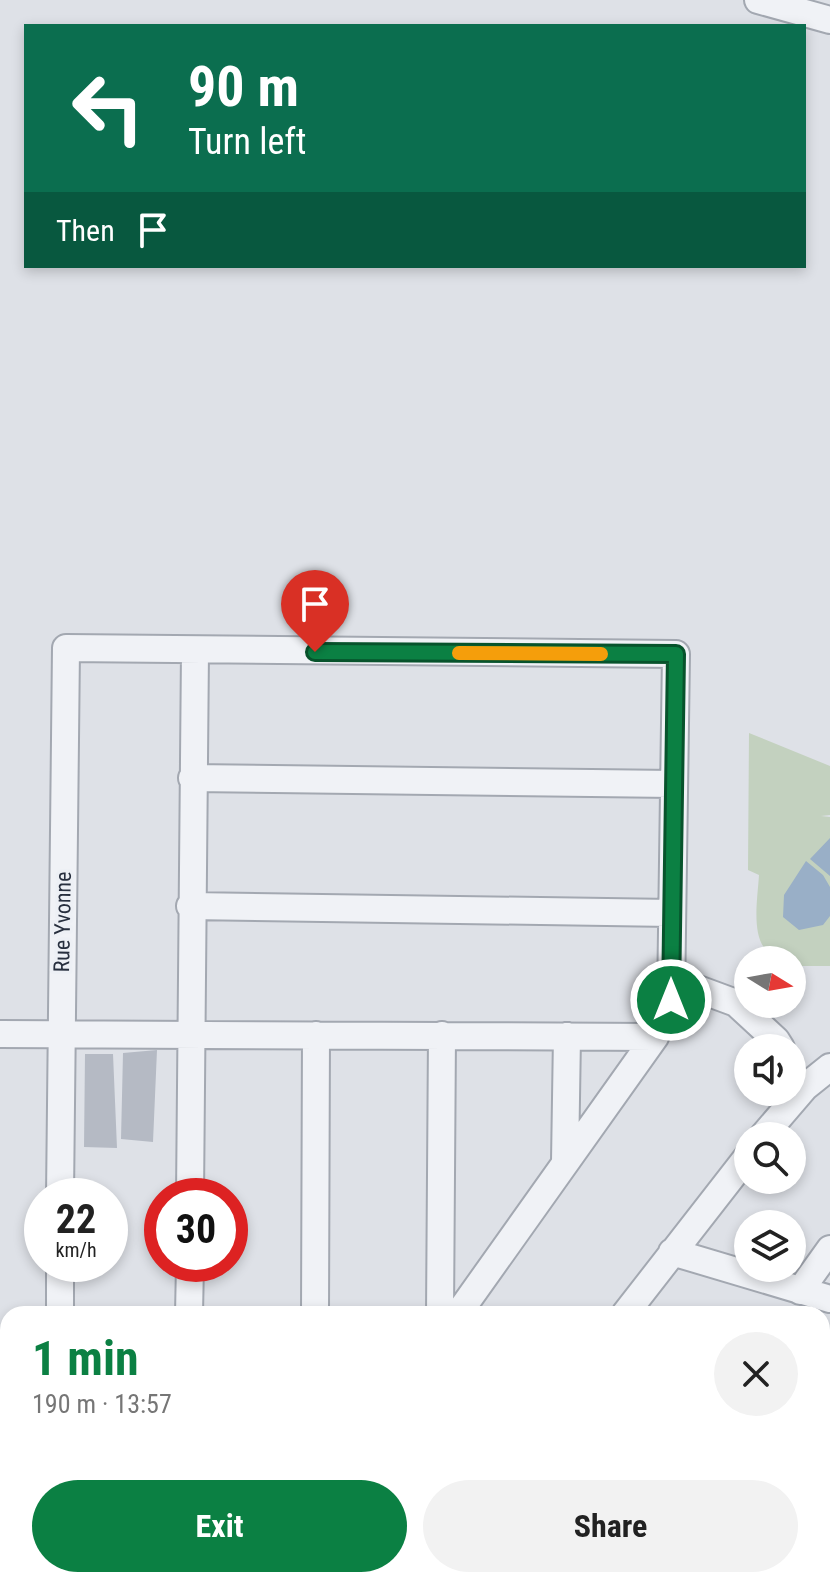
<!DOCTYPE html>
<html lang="en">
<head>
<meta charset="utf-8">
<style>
  body { margin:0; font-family:"Roboto Condensed",sans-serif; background:#f2f2f2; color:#222; height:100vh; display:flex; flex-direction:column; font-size:30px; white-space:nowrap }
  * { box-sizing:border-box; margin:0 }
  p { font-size:26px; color:#767676 }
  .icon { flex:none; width:44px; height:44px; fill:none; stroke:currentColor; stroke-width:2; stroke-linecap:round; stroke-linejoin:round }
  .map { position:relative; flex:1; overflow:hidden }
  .sheet { position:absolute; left:0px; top:1306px; width:830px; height:282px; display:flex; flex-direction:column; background:#fff; border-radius:24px 24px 0 0; box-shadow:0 4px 12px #0003 }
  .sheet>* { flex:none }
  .top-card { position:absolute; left:24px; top:24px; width:782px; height:244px; border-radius:0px; box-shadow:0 4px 12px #0003; background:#0b6e4f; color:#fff; overflow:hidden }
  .needle { width:52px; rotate:101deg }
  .buttons { position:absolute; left:734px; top:946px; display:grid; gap:16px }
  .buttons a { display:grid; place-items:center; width:72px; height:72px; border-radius:50%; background:#fff; box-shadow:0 4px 12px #0003; font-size:40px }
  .speed { position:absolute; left:24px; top:1178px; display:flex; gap:16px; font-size:40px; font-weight:700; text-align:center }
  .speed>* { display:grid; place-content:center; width:104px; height:104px; border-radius:50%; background:#fff; box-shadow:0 4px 12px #0003; line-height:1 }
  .speed small { font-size:20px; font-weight:400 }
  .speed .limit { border:12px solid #d22; background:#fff; color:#111 }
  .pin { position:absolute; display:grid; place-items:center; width:68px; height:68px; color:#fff; margin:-82px -34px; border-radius:50% 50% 50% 0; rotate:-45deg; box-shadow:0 0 8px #0007 }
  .pin .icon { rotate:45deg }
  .me { position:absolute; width:88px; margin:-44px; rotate:0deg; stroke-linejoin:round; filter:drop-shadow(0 0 6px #0008) }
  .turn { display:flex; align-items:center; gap:28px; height:168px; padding:0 32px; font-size:36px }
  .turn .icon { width:104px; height:104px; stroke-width:2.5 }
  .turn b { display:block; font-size:56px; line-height:68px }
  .then { display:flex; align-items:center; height:76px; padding:0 32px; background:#0003; gap:16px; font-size:30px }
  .round { display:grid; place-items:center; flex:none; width:84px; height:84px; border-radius:42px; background:#f2f2f2 }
  .headline { display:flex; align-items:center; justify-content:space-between; height:136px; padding:0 32px }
  h1 { font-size:48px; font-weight:700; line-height:60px; color:#0b8043 }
  .primary-button { display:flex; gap:16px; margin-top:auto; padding:16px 32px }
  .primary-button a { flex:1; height:92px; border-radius:48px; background:#0b8043; color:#fff; font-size:32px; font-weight:700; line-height:92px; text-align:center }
  .primary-button a+a { background:#f2f2f2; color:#222 }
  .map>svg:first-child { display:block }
</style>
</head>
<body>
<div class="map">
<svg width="830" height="1587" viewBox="0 0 830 1587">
  <rect width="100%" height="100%" fill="#dee1e7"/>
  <path fill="#c3d1bf" d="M749 733 830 766V815L821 816 830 817V966H792V960C746 960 757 908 759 875L748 870Z"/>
  <path fill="#99afc7" d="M830 838V876L810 859Z
    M806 861 823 875 830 887V916L823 925 799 930 783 917 784 895Z"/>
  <path fill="#b5bac4" d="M157 1050 153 1142 121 1139 123 1053Z
    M85 1054H113L117 1148 84 1147Z
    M822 1538 827 1540 824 1564 822 1563Z
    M736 1580H772L771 1587H742L735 1585Z
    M781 1580H815L813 1587H780Z"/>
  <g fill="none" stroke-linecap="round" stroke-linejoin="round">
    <defs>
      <path id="minor" d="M758 0 830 20
        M192 778 674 784
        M190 906 672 913
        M671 979 736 1003 776 1040 781 1048
        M0 1034 655 1037
        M763 1136 805 1087 830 1067
        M565 1161 567 1036
        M60 1196 66 648 676 654 671 1000 655 1037 458 1314
        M190 1196 195 651
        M672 1252 830 1299
        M60 1264V1314
        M800 1291 830 1249
        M189 1314 190 1264
        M315 1314 316 1035
        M440 1314 442 1035
        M625 1314 748 1156
        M822 1410 830 1412
        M0 1427 8 1428
        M822 1524 830 1526
        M602 1580 628 1587
        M419 1587 424 1580"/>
    </defs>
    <use href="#minor" stroke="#a3a8b1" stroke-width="30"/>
    <use href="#minor" stroke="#f0f2f6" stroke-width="26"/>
  </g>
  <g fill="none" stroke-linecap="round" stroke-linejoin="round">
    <defs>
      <path id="route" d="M315 652 676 654 671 1000"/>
    </defs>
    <use href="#route" stroke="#07532c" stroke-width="20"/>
    <use href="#route" stroke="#0b8043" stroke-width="14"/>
    <path stroke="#f59e0b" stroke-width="14" d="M459 653 601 654"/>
  </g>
  <g text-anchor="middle" stroke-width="7" stroke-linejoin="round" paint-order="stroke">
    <g font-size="22" fill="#272f3e" stroke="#edf0f5">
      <text transform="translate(62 922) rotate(-89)" y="8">Rue Yvonne</text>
    </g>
  </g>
</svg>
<div class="buttons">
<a><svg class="needle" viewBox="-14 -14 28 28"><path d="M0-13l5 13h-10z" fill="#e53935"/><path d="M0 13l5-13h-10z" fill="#767676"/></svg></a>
<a><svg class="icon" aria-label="sound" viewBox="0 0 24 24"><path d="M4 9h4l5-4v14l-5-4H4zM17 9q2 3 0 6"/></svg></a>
<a><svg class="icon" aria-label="search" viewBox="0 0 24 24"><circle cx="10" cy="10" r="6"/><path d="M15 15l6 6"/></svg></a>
<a><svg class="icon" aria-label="layers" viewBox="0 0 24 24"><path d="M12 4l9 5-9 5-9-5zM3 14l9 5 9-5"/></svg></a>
</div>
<div class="speed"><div>22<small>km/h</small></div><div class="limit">30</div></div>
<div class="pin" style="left:315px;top:652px;background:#d93025"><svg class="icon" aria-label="arrive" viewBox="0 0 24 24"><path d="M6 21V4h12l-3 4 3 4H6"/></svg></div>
<svg class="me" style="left:671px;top:1000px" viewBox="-20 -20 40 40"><circle r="17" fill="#0b8043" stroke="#fff" stroke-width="3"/><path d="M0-11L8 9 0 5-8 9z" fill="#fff"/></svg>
<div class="top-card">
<div class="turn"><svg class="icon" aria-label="left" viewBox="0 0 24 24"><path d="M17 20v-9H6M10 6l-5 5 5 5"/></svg><div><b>90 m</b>Turn left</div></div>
<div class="then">Then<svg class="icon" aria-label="arrive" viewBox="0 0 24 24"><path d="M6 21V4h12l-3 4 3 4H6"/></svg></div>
</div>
<section class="sheet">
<div class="headline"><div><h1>1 min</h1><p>190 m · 13:57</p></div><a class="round"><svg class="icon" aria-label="close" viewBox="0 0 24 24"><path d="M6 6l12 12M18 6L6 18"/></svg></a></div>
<div class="primary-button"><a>Exit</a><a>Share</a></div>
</section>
</div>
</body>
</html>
